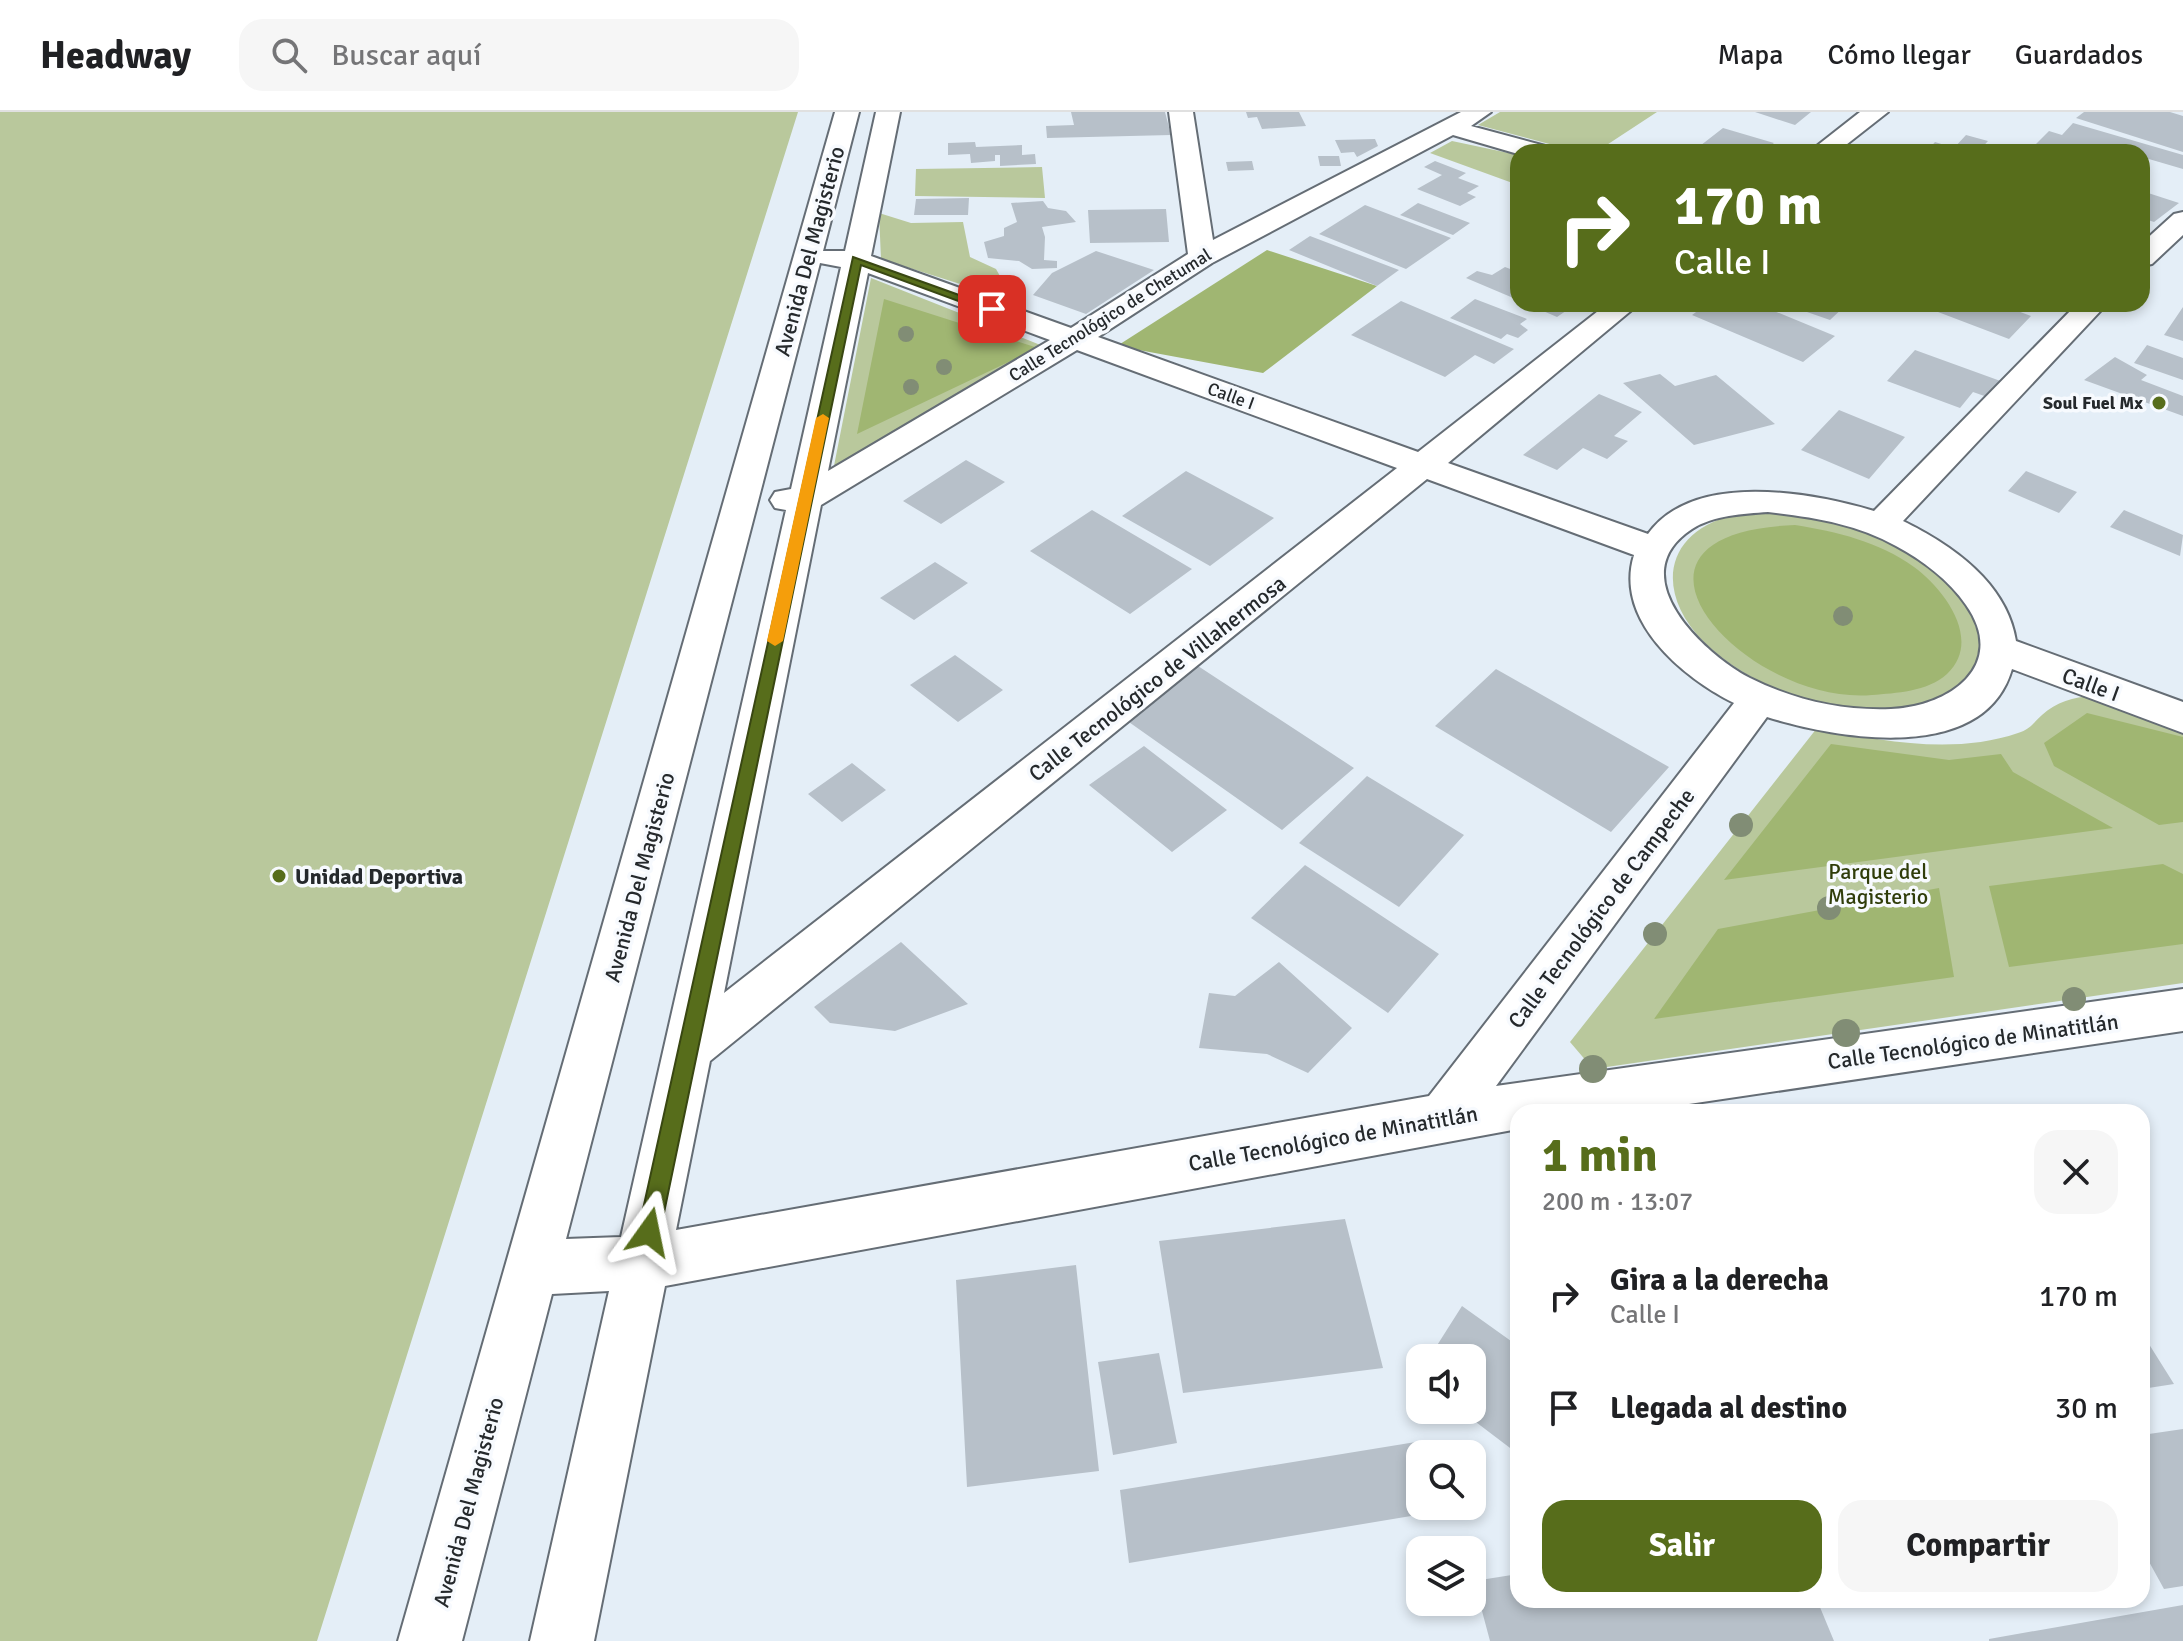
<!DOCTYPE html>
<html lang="es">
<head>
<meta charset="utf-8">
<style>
  body { margin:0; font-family:Signika,sans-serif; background:#f6f6f6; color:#202124; height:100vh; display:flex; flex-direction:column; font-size:30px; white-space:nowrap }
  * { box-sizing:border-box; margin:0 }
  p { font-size:26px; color:#757577 }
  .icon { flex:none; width:44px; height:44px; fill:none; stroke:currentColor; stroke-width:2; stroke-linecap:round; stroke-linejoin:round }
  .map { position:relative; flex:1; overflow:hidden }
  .side { position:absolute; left:1510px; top:992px; width:640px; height:504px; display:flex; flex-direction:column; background:#fff; border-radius:24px; box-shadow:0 4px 12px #0003 }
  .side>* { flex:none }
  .guide { position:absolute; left:1510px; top:32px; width:640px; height:168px; border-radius:24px; box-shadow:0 4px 12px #0003; background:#576d1b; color:#fff; overflow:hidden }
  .fabs { position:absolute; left:1406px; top:1232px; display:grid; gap:16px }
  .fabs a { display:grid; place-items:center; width:80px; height:80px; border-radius:16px; background:#fff; box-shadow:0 4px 12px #0003; font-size:40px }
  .pin { position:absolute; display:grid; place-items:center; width:68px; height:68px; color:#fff; margin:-34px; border-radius:16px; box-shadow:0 4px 12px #0006 }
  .me { position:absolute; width:88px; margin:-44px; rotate:12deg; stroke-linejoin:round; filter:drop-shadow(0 0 6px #0008) }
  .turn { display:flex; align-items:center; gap:28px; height:168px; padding:0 32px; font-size:36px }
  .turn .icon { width:104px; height:104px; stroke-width:2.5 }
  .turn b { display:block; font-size:56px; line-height:68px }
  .round { display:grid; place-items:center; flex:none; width:84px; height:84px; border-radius:24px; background:#f6f6f6 }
  .summary { display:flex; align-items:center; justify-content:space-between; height:136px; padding:0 32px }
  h1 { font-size:48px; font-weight:700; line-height:60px; color:#576d1b }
  .action { display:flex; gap:16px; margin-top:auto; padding:16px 32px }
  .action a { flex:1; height:92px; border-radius:24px; background:#576d1b; color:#fff; font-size:32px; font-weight:700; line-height:92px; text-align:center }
  .action a+a { background:#f6f6f6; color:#202124 }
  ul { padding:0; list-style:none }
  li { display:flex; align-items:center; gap:24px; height:112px; padding:0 32px }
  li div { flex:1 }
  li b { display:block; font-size:30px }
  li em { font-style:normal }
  header { display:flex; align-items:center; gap:48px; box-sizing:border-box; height:112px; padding:0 40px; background:#fff; border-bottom:2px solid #e0e0e0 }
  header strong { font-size:38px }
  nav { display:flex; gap:44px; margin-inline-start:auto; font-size:28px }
  .search { width:560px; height:72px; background:#f6f6f6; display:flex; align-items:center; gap:20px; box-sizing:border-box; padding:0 28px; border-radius:24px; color:#757577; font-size:30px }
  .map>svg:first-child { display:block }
</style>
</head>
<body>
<header>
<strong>Headway</strong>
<div class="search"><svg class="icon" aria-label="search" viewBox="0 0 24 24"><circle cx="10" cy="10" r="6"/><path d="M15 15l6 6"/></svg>Buscar aquí</div>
<nav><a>Mapa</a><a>Cómo llegar</a><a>Guardados</a></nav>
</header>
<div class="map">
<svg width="2183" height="1529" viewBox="0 0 2183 1529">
  <rect width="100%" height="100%" fill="#e4eef7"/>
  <path fill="#b9c89c" d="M0 0H798L317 1529H0Z
    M1500 0H1657L1596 40H1580L1478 13Z
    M1452 29 1518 43V73L1430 41Z
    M1042 55 1045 86 915 84 916 57Z
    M879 101 911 111 963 110 970 145 996 157 1014 189 881 147Z
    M871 166 1048 236 832 364Z
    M1776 398C1803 404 1853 407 1876 419 1901 433 1931 450 1952 469 1965 480 1976 499 1979 515 1990 570 1940 593 1892 597 1829 603 1749 575 1704 530 1655 481 1663 420 1734 403 1747 399 1762 400 1776 398Z
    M2092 584 2183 612V871L1593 957 1570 930 1817 616C1881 629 1954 643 2018 621 2031 617 2033 611 2042 603 2056 590 2074 585 2092 584Z"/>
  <path fill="#a0b672" d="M1267 138 1377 174 1263 261 1117 234Z
    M884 187 1038 236 857 322Z
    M1795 413C1837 420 1878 429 1914 455 1944 477 1983 528 1947 562 1927 580 1896 581 1872 583 1746 594 1585 421 1795 413Z
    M2087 601 2183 625V710L2159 713 2054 654 2044 631Z
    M1831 632 1949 648 2001 642 2013 660 2113 716 1724 768Z
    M2163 752 2183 762V832L2009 855 1989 774Z
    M1939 776 1954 865 1654 907 1718 817Z"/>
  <path fill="#b7c0c9" d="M1071 0H1165L1171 23 1047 26 1046 14 1074 13Z
    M1246 0H1299L1306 14 1262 17 1257 5 1248 6Z
    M1755 0H1811L1795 13Z
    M2084 0H2170L2183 4V40L2076 6Z
    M2073 11 2183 43V57L2142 45V40H2124L2098 33 2091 40H2028L2049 19 2062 23Z
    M1723 16 1774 31 1763 40 1696 37Z
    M1966 23 1988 29 1978 40H1926L1935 30 1954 36Z
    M1375 27 1378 34 1357 45 1354 40 1341 41 1335 28Z
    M975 30 976 35 1022 33V43L1035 42 1036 52 1000 54V43H995V49L971 51 970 42 948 43V31Z
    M1318 44H1339L1341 54H1320Z
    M1252 49 1254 58 1228 59 1226 50Z
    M1435 49 1466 61 1458 66 1479 74 1467 81 1476 85 1460 94 1417 77 1442 63 1424 55Z
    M2142 79 2179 91 2154 110 2142 106Z
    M969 86 968 103H914L916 87Z
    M1043 89 1048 96 1066 99 1076 110 1042 115 1045 125 1044 148 1057 149V156L1032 157 1019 149 988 146 984 130 1004 124V116L1017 110 1011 91Z
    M1418 91 1470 111 1453 123 1400 103Z
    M1365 93 1451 126 1406 157 1319 122Z
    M1166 97 1169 130 1090 131 1088 98Z
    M1310 124 1399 158 1377 174 1289 138Z
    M1096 139 1154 158 1086 202 1033 183 1052 161Z
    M1505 155 1518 160V188L1466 166 1477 159 1492 163Z
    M1475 187 1527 207 1520 212 1528 218 1518 226 1507 222 1501 227 1450 206Z
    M1401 189 1514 237 1494 252 1475 243 1445 265 1351 223Z
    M1527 192H1576L1557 205Z
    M1707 192H1757L1835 224 1803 250 1692 203Z
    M1784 192H1847L1830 208Z
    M1917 192H1999L2031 204 2009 227Z
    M2183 195V229L2164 223Z
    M2147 233 2183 246V268L2134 251Z
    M1915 238 2006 271 1993 287 1973 280 1960 296 1887 269Z
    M2115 245 2147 263 2141 268 2183 284V304L2084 268Z
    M1660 262 1675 274 1716 263 1775 312 1694 333 1623 271Z
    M1599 282 1642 300 1614 324 1628 329 1607 347 1583 336 1557 358 1523 343Z
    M1839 298 1905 325 1869 367 1801 338Z
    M966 348 1005 370 941 412 903 389Z
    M1186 359 1274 406 1210 454 1122 404Z
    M2026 359 2077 380 2059 401 2008 379Z
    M1092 398 1192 457 1130 502 1030 439Z
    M2124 398 2183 423 2180 444 2110 415Z
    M935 450 968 471 914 508 880 486Z
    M955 543 1003 578 958 610 910 573Z
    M1198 554 1354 656 1282 718 1126 608Z
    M1496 557 1669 655 1611 720 1435 614Z
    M1144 634 1227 698 1172 740 1089 673Z
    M852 651 886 678 842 710 808 682Z
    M1367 664 1464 723 1399 795 1299 731Z
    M1305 753 1439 842 1388 901 1251 806Z
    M901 830 968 892 895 919 830 911 814 895Z
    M1279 850 1352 916 1308 961 1267 942 1199 936 1209 881 1235 884Z
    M1345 1107 1383 1256 1183 1281 1159 1129Z
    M1076 1153 1099 1359 967 1375 956 1168Z
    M1462 1194 1518 1234V1342L1460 1298H1472V1246H1429Z
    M2142 1221 2174 1272 2142 1277Z
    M1159 1241 1177 1331 1113 1343 1098 1250Z
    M2183 1317V1474L2164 1477 2142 1437V1323Z
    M1428 1328 1431 1342H1420V1394H1446L1447 1398 1129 1451 1120 1378Z
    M1518 1462V1488H1817L1834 1529H1490L1474 1469Z
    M2183 1493V1529H1989V1527Z"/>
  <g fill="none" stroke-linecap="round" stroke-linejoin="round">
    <defs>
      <path id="minor" d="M835 0H859L823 139H845L876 0H900L871 144 1071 216 1188 142 1169 0H1193L1213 128 1461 0H1491L1471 14 1549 35 1552 40 1518 42 1453 23 1212 151 1098 225 1418 340 1607 192H1639L1448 351 1648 422C1693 359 1810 380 1874 399L2077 192H2107L1903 409C1952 433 2007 471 2016 529L2183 590V621L2012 557C1984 653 1837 627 1767 605L1496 974 2183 877V919L1635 1000H1518V1017L665 1174 594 1529H530L609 1179 552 1182 462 1529H398ZM820 151 841 155 791 377 775 380 770 388 775 396 786 398 621 1125 566 1127ZM868 161 1050 228 828 359ZM1077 238 1397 356 724 881 821 393ZM1427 367 1634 443C1614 508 1682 565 1734 591L1429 984 676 1118 710 949ZM1768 400C1813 405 1857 412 1896 434 1922 448 1949 468 1966 493 2009 554 1948 595 1891 597 1842 599 1794 588 1750 566 1704 542 1620 464 1692 417 1714 403 1743 402 1768 400Z
        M1860 0H1888L1837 40H1809Z
        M2183 100V123L2152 152 2142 154V131L2174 102Z"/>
    </defs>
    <use href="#minor" stroke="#656d75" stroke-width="4"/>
    <use href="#minor" fill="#fff" fill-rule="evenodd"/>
  </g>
  <g fill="#818d75">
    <circle cx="906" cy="222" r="8"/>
    <circle cx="944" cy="255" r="8"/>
    <circle cx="911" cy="275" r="8"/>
    <circle cx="1843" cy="504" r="10"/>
    <circle cx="1741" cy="713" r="12"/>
    <circle cx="1829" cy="796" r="12"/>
    <circle cx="1655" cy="822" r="12"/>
    <circle cx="2074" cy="887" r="12"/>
    <circle cx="1846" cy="921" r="14"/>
    <circle cx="1593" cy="957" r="14"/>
  </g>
  <path fill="#576d1b" stroke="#394712" stroke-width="2" d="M853 145 998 197 988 200 861 153 660 1120 657 1128 649 1131 641 1128 638 1120Z"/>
  <path fill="#f59e0b" d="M823 302 829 306 783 529 775 534 767 529 816 306Z"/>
  <g fill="#576d1b" stroke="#f7fafe" stroke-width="3">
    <circle cx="2159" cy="291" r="8"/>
    <circle cx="279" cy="764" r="8"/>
  </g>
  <g text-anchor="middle" stroke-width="7" stroke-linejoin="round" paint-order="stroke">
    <g font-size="18" fill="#25292c" stroke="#f7fafe">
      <text transform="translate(1110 203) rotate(-32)" y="6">Calle Tecnológico de Chetumal</text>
      <text transform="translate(1231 284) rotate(20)" y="6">Calle I</text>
    </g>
    <g font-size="18" font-weight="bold" fill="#25292c" stroke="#f7fafe" text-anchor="end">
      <text x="2143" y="297">Soul Fuel Mx</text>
    </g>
    <g font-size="22" fill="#25292c" stroke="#f7fafe">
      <text transform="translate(809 139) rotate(-75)" y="8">Avenida Del Magisterio</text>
      <text transform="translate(1157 566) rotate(-38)" y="8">Calle Tecnológico de Villahermosa</text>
      <text transform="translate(2091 572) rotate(20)" y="8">Calle I</text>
      <text transform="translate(639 765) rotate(-75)" y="8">Avenida Del Magisterio</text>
      <text transform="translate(1601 796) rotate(-53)" y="8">Calle Tecnológico de Campeche</text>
      <text transform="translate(1973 929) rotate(-8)" y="8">Calle Tecnológico de Minatitlán</text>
      <text transform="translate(1333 1026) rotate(-10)" y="8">Calle Tecnológico de Minatitlán</text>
      <text transform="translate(468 1390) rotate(-75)" y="8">Avenida Del Magisterio</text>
    </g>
    <g font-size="22" fill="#303d0a" stroke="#f7fafe">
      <text x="1878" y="767">Parque del<tspan x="1878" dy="25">Magisterio</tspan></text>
    </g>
    <g font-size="22" font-weight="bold" fill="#25292c" stroke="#f7fafe" text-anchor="start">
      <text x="295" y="772">Unidad Deportiva</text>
    </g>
  </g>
</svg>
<div class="fabs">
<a><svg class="icon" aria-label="sound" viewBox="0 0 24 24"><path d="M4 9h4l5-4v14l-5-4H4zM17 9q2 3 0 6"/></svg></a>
<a><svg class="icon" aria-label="search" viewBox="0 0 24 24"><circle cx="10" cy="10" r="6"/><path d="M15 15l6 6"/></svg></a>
<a><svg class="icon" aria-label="layers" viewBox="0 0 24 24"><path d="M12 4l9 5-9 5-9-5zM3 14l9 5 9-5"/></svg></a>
</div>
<div class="pin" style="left:992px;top:197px;background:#d93025"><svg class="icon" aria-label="arrive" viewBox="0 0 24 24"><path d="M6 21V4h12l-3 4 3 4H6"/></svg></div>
<svg class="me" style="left:649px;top:1120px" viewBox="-20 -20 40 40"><path d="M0-17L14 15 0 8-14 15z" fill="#576d1b" stroke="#fff" stroke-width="4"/></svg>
<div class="guide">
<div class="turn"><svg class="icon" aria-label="right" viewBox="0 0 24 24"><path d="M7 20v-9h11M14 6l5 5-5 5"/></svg><div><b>170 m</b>Calle I</div></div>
</div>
<section class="side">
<div class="summary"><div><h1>1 min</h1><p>200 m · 13:07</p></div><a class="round"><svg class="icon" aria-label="close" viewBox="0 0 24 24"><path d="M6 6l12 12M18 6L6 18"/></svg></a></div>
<ul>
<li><svg class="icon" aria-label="right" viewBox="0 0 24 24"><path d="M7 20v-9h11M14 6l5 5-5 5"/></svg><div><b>Gira a la derecha</b><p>Calle I</p></div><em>170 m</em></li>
<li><svg class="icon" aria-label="arrive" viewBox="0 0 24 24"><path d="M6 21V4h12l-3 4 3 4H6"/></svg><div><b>Llegada al destino</b></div><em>30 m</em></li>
</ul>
<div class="action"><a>Salir</a><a>Compartir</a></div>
</section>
</div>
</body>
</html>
